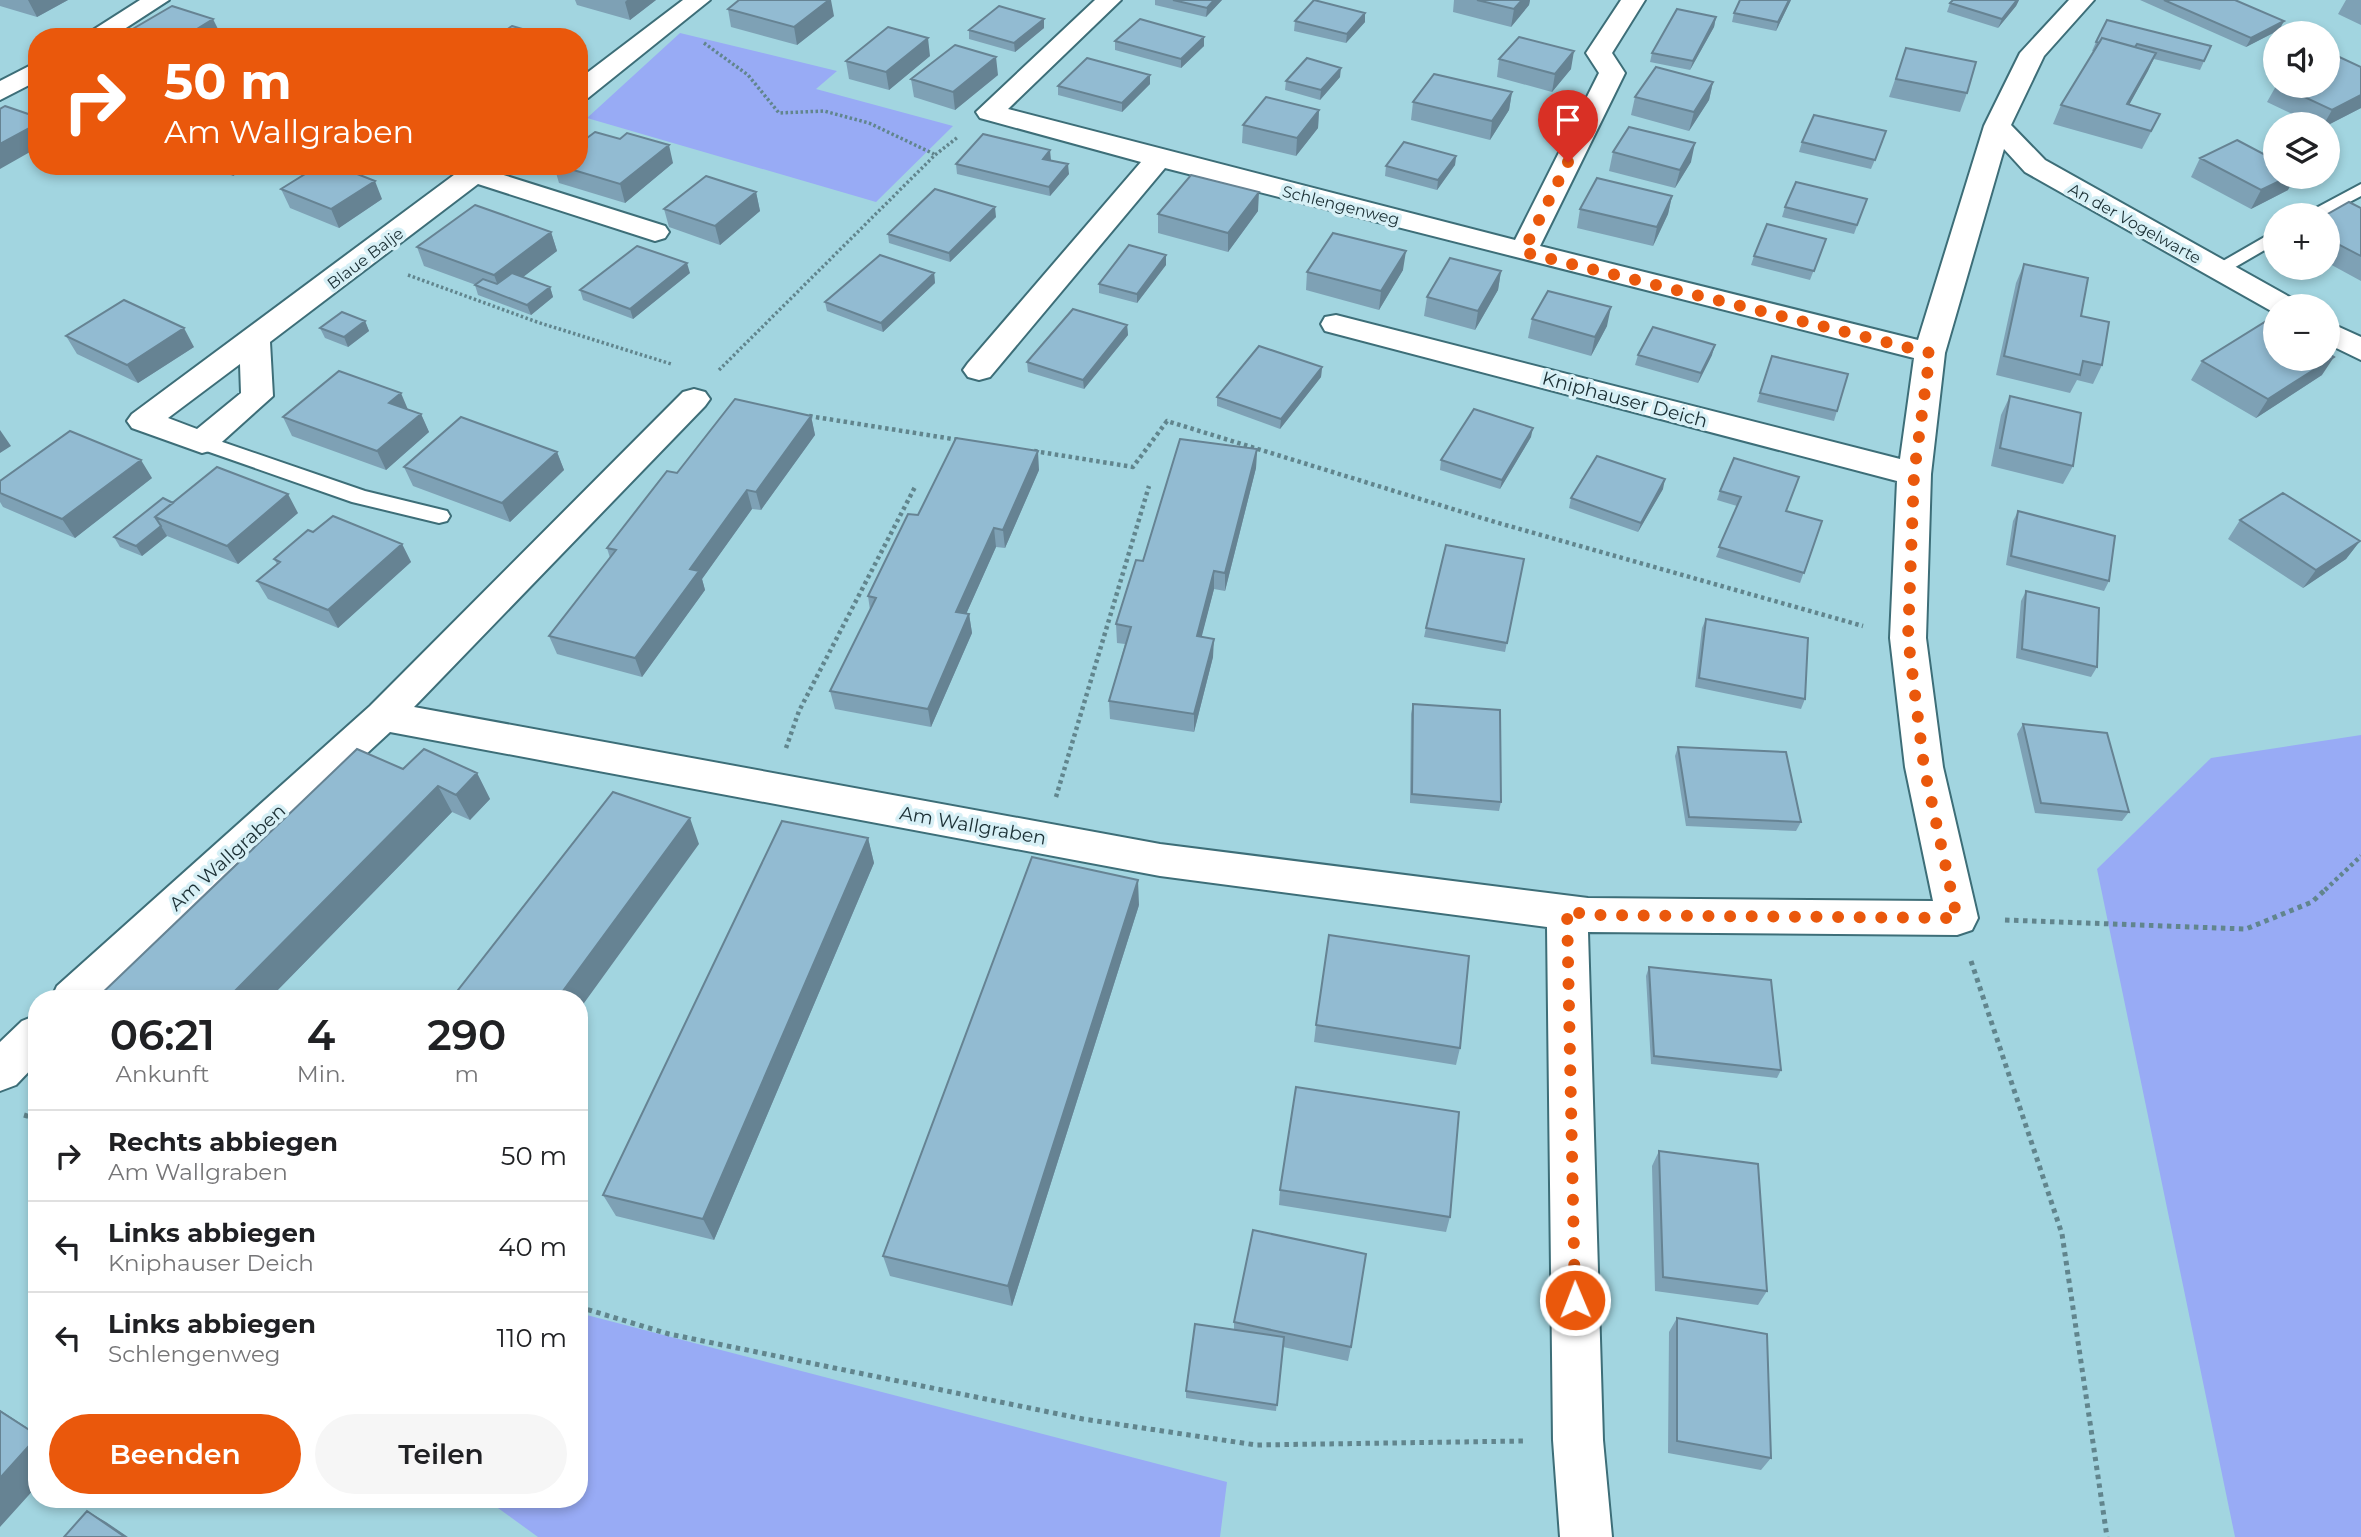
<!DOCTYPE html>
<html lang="de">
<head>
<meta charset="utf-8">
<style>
  body { margin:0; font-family:Montserrat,sans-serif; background:#f6f6f6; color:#202124; height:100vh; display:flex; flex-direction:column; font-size:26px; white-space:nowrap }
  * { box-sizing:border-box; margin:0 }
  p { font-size:23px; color:#757577 }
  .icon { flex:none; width:38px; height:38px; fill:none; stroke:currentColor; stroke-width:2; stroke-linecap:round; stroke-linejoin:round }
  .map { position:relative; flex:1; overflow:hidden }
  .drawer { position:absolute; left:28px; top:990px; width:560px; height:518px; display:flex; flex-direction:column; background:#fff; border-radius:28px; box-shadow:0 4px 10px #0003 }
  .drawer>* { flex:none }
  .banner { position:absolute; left:28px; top:28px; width:560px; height:147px; border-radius:28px; box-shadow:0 4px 10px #0003; background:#ea580c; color:#fff; overflow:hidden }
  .fabs { position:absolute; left:2263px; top:21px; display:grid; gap:14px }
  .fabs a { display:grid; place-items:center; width:77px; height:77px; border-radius:50%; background:#fff; box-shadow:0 4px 10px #0003; font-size:35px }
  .pin { position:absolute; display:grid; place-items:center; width:60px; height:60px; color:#fff; margin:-72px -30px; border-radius:50% 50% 50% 0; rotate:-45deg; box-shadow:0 0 7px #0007 }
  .pin .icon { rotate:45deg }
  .me { position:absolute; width:77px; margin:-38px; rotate:359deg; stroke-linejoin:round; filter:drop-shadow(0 0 5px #0008) }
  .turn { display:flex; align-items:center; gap:24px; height:147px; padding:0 21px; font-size:32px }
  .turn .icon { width:91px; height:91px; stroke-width:2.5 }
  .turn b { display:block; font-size:49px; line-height:60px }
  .eta { display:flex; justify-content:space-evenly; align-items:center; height:119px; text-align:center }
  .eta b { font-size:42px; font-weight:600; line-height:49px }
  .action { display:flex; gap:14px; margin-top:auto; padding:14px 21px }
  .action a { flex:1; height:80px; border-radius:42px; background:#ea580c; color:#fff; font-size:28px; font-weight:600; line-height:80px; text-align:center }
  .action a+a { background:#f6f6f6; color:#202124 }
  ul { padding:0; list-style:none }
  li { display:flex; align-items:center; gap:21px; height:91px; padding:0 21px; border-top:2px solid #e0e0e0 }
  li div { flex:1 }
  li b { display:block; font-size:26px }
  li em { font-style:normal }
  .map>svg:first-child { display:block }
</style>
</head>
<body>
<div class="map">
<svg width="2361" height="1537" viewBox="0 0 2361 1537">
  <rect width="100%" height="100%" fill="#a2d5e0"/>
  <path fill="#98abf5" d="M680 33 837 71 816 89 953 126 876 202 587 118Z
    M2361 735V1537H2235L2097 869 2211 758Z
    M579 1313 1227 1482 1220 1537H538L487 1500H579Z"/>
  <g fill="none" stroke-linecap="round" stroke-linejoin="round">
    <defs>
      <path id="service" d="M2361 184V196L2325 215H2303Z
        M2275 231V244L2225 273H2211L2209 269Z
        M202 435 365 491 447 511 450 516 447 521 439 523 352 502 195 447 192 442 195 437Z"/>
      <path id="minor" d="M140 0H169L112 37H82Z
        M683 0H710L588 98 579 100V79Z
        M1095 0H1121L1008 109 1515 240 1599 73 1586 53 1621 0H1645L1612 53 1625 73 1540 246 1918 340 1984 126 2020 53 2069 0H2094L2044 56 2011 125 2045 160 2295 300 2299 306H2275L2273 312 2025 172 2004 149 1945 353 1931 474 1926 638 1943 767 1978 918 1972 930 1957 935 1588 932 1603 1440 1612 1537H1560L1553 1440 1547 927 1160 876 390 732 101 999H51L57 986 370 706 683 392 694 389 705 392 710 399 705 406 414 707 1160 844 1588 898 1933 901 1905 767 1890 638 1897 481 1325 331 1321 324 1325 317 1336 315 1900 459 1914 358 1165 168 990 377 979 380 968 377 963 370 968 363 1141 162 980 118 976 112Z
        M37 62V81L0 100V81Z
        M466 166H498L494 172 665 226 669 232 665 238 655 241 478 184 270 342 273 396 213 450 202 453 132 428 127 421 132 414ZM240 364 241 393 197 429 168 418Z
        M2328 322 2361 337V360L2328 344Z
        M37 1015V1063L16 1085 0 1091V1042L22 1021Z"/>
    </defs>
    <use href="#service" stroke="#3d6e78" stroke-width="4"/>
    <use href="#minor" stroke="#3d6e78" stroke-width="4"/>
    <path stroke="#61858d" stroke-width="3.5" stroke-dasharray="2.5 2.5" stroke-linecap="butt" d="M704 43 748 75 779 113 824 111 869 123 934 154
      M408 275 537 322 671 364
      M719 370 935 155 958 137"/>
    <path stroke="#61858d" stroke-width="4.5" stroke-dasharray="3.5 3.5" stroke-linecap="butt" d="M809 416 959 440
      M1034 451 1133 467 1167 421 1495 522 1863 626
      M786 748 799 711 916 485
      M1056 797 1149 486
      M2325 890 2361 856"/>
    <path stroke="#61858d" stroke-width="5" stroke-dasharray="4.5 4.5" stroke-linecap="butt" d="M2005 920 2246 929 2312 902 2327 888
      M1971 961 2062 1234 2107 1537
      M24 1115 37 1119
      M579 1307 669 1334 1083 1419 1256 1445 1523 1441"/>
    <use href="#service" fill="#fff" fill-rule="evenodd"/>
    <use href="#minor" fill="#fff" fill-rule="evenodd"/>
  </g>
  <path fill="#7ea1b5" d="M0 0H68L37 17 0 6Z
    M575 0H656L630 20 577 5Z
    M1155 0H1222L1206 17 1155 5Z
    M1454 0H1530L1529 5 1511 27 1453 12Z
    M1740 0H1791L1776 31 1732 22 1734 13Z
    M1953 0H2019L2016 6 1998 28 1947 12 1950 3Z
    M2140 0H2235L2284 21 2279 30 2246 47Z
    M2346 0H2361V25L2338 14Z
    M728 9 834 16 797 45 731 27Z
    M1365 13V22L1346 43 1294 31 1295 21Z
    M1716 17 1714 27 1690 70 1650 62 1652 53Z
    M1044 28 1015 52 969 39V30Z
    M1204 37V46L1181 68 1115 50V41Z
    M2096 42 2211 46 2200 70 2154 59 2129 105 2151 132 2142 149 2053 124 2061 105 2094 51H2092Z
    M1906 48 1967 93 1960 112 1889 97Z
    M930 56 889 90 849 79 846 61Z
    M1499 59 1571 69 1552 92 1497 77Z
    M2361 67V108L2328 125V124H2313L2267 102 2276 86H2328Z
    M998 75 955 110 914 97 911 79Z
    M1150 75V84L1122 112 1058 95V86Z
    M1340 77 1320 100 1285 90 1286 81Z
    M1713 82 1709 100 1689 131 1631 115 1635 97Z
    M1512 92 1509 110 1490 140 1411 120 1413 102Z
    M1319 110 1318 128 1296 156 1242 143 1243 125Z
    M620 139 673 163 625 203 559 183 554 166H560Z
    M1883 141 1871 169 1799 152 1802 142Z
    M1050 150V160L1069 174 1050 196 957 174 956 164Z
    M1613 152 1691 162 1675 188 1609 171Z
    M1456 156 1455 165 1437 190 1385 176 1386 166Z
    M2200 158 2288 190 2251 209 2191 177Z
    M207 166H249L233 176Z
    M281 189 382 199 339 228 290 208Z
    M756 192 760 211 720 245 669 227 664 209Z
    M1672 196 1668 214 1653 246 1577 228 1580 209Z
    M1867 199 1854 234 1782 217 1785 207Z
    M2361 208V281L2328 263V215Z
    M1258 211 1228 252 1158 233V214Z
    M996 217 950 262 889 243 888 234Z
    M551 232 557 251 522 277 550 287 553 297 531 315 478 295 475 285H476L424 266 417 247Z
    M1826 239 1810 280 1751 265 1754 256Z
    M2024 264 2081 316 2102 365 2093 384 2077 380 2070 393 1996 375 2016 283Z
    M1166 265 1137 303 1099 293V284Z
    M1403 270 1379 310 1306 290 1307 272Z
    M1501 271 1498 290 1475 330 1424 316 1427 297Z
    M690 273 633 319 583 300 580 290Z
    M934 273 935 283 883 332 827 311 825 302Z
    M1532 319 1607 326 1591 356 1528 338Z
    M365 321 369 331 348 347 325 338 320 328Z
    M1127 325 1128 335 1084 389 1028 372 1027 362Z
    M66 336 194 347 138 383 77 354Z
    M1638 355H1712L1698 383 1635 365Z
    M1772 356 1837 411 1834 421 1757 402Z
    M2202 361 2322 375 2256 418 2191 380Z
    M1322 367 1321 377 1280 429 1217 406V397Z
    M2010 396 2073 466 2063 484 1991 466 2001 415Z
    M408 409 421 414 429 432 386 470 292 436 283 417Z
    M811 416 815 435 761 510 752 509 702 579 705 590 642 677 557 654 549 636 610 558 607 548 677 473Z
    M1531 437 1500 489 1440 470 1441 460Z
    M1257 449 1256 468 1225 591 1214 589 1201 637 1213 657 1194 732 1110 719 1109 701 1125 644 1117 643 1116 624 1143 561Z
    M557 452 564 470 510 522 413 486 404 467Z
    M1039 470 1005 548 996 547 966 614H969L972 633 931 727 835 709 830 691 870 610 868 596 918 515Z
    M152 478 75 538 3 507 0 502V481Z
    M1663 489 1638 532 1569 508 1571 498Z
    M1720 491 1822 521 1800 583 1716 557 1737 506 1717 500Z
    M173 503 298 513 238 564 167 536 142 556 120 547 114 537Z
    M2018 511 2109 581 2104 591 2006 565 2013 521Z
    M2240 520 2360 541 2346 559 2303 588 2228 539Z
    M313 532 402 544 411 562 338 628 268 599 257 581 277 564 274 559Z
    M1524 559 1505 652 1424 637 1426 628Z
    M2026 591 2097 667 2091 677 2016 658 2021 601Z
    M1706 619 1805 699 1801 709 1695 687 1702 628Z
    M1413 704 1501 802 1499 811 1410 803 1411 714Z
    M2023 724 2129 812 2122 821 2035 813 2017 734Z
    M1678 747 1801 822 1796 831 1686 826 1675 756Z
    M403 769 477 773 490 799 470 820 452 812 269 999H96Z
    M868 838 874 863 714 1240 616 1216 603 1195Z
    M1139 905 1012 1306 890 1276 883 1256Z
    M1649 967 1781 1070 1777 1078 1651 1064 1646 976Z
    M1316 1025 1460 1048 1456 1065 1314 1042Z
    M1659 1151 1767 1291 1758 1305 1655 1291 1652 1166Z
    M1280 1190 1450 1217 1446 1232 1279 1205Z
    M1677 1318 1771 1458 1761 1470 1668 1453 1669 1332Z
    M1234 1322 1351 1347 1348 1361 1283 1347 1276 1411 1186 1398V1391L1234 1330Z"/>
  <path fill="#668393" d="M28 0H68L37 17Z
    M627 0H656L630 20 625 2Z
    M829 0H831L834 16 797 45 794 27Z
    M1214 0H1222L1206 17 1207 8Z
    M1522 0H1530L1529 5 1511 27 1514 9Z
    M1789 0H1791L1776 31 1778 22Z
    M2017 0H2019L2016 6 1998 28 2002 19Z
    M1365 13V22L1346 43 1347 34Z
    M1716 17 1714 27 1690 70 1693 61Z
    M213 19 222 37H190L189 34Z
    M1044 19V28L1015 52 1014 43Z
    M2284 21 2279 30 2246 47 2251 38Z
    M1204 37V46L1181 68V59Z
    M928 38 930 56 889 90 886 72Z
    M1574 51 1571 69 1552 92 1555 74Z
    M2156 53 2148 71 2119 123 2127 104Z
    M996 57 998 75 955 110 953 92Z
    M1341 68 1340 77 1320 100 1321 90Z
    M1150 75V84L1122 112V103Z
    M1713 82 1709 100 1689 131 1694 112Z
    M1512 92 1509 110 1490 140 1492 121Z
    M2361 95V108L2328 125V124H2324L2332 110Z
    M1319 110 1318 128 1296 156 1297 138Z
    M37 124V148L0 169V144Z
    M1695 143 1691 162 1675 188 1680 170Z
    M669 145 673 163 625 203 620 184Z
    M1050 150 1051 160 1044 168 1043 159Z
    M1456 156 1455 165 1437 190 1438 180Z
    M1068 164 1069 174 1050 196 1049 187Z
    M228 166H249L233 176Z
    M2288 177H2295L2288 190 2251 209 2261 190Z
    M375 181 382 199 339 228 331 209Z
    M756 192 760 211 720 245 715 226Z
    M1259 192 1258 211 1228 252V233Z
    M1672 196 1668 214 1653 246 1657 227Z
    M995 207 996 217 950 262 949 253Z
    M551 232 557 251 501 294 494 275Z
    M1406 251 1403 270 1379 310 1381 291Z
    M1166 255V265L1137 303V294Z
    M687 263 690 273 633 319 630 309Z
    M1501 271 1498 290 1475 330 1478 311Z
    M934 273 935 283 883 332 881 323Z
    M550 287 553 297 531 315 527 305Z
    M1611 307 1607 326 1591 356 1595 337Z
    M365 321 369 331 348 347 344 337Z
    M1127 325 1128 335 1084 389 1083 380Z
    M184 328 194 347 138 383 127 365Z
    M1715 345 1712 355 1698 383 1701 373Z
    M2334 357 2322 375 2256 418 2268 399Z
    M1322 367 1321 377 1280 429 1281 419Z
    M401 393 409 412 389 403Z
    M421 414 429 432 386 470 377 451Z
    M811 416 815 435 761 510 756 492Z
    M1533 428 1531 437 1500 489 1502 480Z
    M0 430 11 446 0 453Z
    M1257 449 1256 468 1225 591V573Z
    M1038 451 1039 470 1005 548 1003 530Z
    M557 452 564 470 510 522 502 503Z
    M141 460 152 478 75 538 62 519Z
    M1665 479 1663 489 1638 532 1641 523Z
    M747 490 752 509 702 579 705 590 642 677 635 658 690 569Z
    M288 494 298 513 238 564 227 546Z
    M161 526 167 536 142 556 136 546Z
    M994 528 996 547 959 630 956 612Z
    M2360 541 2346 559 2303 588 2316 570Z
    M402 544 411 562 338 628 328 610Z
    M1214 571V589L1197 655V636Z
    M969 614 972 633 931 727 928 709Z
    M1214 639 1213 657 1194 732V714Z
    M477 773 490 799 470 820 456 795Z
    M438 786 452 812 269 999H227Z
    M690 818 699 844 579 1010V999H557Z
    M868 838 874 863 714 1240 703 1219Z
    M1138 880 1139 905 1012 1306 1008 1286Z
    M0 1410 37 1434V1435L0 1411Z
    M37 1437V1486L0 1527V1478Z
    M87 1511 106 1522 128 1537H125Z"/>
  <path fill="#92bbd2" stroke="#668393" stroke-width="2" d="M739 0H829L794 27 728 9Z
    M1173 0H1214L1207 8Z
    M1314 0 1365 13 1347 34 1295 21Z
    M1477 0H1522L1514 9Z
    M1740 0H1789L1778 22 1734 13Z
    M1953 0H2017L2002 19 1950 3Z
    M2164 0H2235L2284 21 2251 38Z
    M172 6 213 19 189 34 198 37H119Z
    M999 6 1044 19 1014 43 969 30Z
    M1677 9 1716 17 1693 61 1652 53Z
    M1140 19 1204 37 1181 59 1115 41Z
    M2107 20 2211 46 2204 61 2137 44 2135 47 2102 38 2099 43 2096 42Z
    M512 26 550 37H496Z
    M888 27 928 38 886 72 846 61Z
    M1519 37 1574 51 1555 74 1499 59Z
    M2102 38 2156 53 2127 104 2160 114 2151 131 2061 105Z
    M955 45 996 57 953 92 911 79Z
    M1906 48 1976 62 1967 93 1896 79Z
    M2335 55 2361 67V95L2332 110 2281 86H2328V59Z
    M1087 58 1150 75 1122 103 1058 86Z
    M1307 58 1341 68 1321 90 1286 81Z
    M1656 67 1713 82 1694 112 1635 97Z
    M1434 74 1512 92 1492 121 1413 102Z
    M1266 97 1319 110 1297 138 1243 125Z
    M5 106 37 117V124L0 144V109Z
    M1814 115 1886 131 1875 160 1802 142Z
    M1629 127 1695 143 1680 170 1613 152Z
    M595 132 620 139 627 133 669 145 620 184 560 166H579V144Z
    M983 134 1050 150 1043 159 1068 164 1049 187 956 164Z
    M2237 140 2275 160V177H2288L2261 190 2200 158Z
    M1404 142 1456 156 1438 180 1386 166Z
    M318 166H337L375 181 331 209 281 189Z
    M1191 175 1259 192 1228 233 1158 214Z
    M706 176 756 192 715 226 664 209Z
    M1597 178 1672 196 1657 227 1580 209Z
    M1796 182 1867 199 1857 225 1785 207Z
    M935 189 995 207 949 253 888 234Z
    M2349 202 2361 208V256L2328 239V215H2326Z
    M475 205 551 232 494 275 417 247Z
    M1767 224 1826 239 1814 271 1754 256Z
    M1333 233 1406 251 1381 291 1307 272Z
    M1129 245 1166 255 1137 294 1099 284Z
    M637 246 687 263 630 309 580 290Z
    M880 255 934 273 881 323 825 302Z
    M1450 258 1501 271 1478 311 1427 297Z
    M2024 264 2088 278 2081 316 2109 322 2102 365 2083 361 2080 375 2004 356Z
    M512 273 550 287 527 305 475 285 483 279 497 284Z
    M1548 291 1611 307 1595 337 1532 319Z
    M124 300 184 328 127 365 66 336Z
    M1073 309 1127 325 1083 380 1027 362Z
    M342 312 365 321 344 337 320 328Z
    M2268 320 2275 324V359H2328V353L2334 357 2268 399 2202 361Z
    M1653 327 1715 345 1701 373 1638 355Z
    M1259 346 1322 367 1281 419 1217 397Z
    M1772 356 1848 374 1837 411 1760 393Z
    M339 371 401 393 389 403 421 414 377 451 283 417Z
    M2010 396 2081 413 2073 466 2000 448Z
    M735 399 811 416 756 492 747 490 690 569 699 571 635 658 549 636 616 550 607 548 667 471 677 473Z
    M1474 409 1533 428 1502 480 1441 460Z
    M461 417 557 452 502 503 404 467Z
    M70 431 141 460 62 519 0 493V481Z
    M956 438 1038 451 1003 530 994 528 956 612 969 614 928 709 830 691 876 598 868 596 908 514 918 515Z
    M1180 439 1257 449 1225 573 1214 571 1197 636 1214 639 1194 714 1109 701 1131 627 1116 624 1136 560 1143 561Z
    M1597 456 1665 479 1641 523 1571 498Z
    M1734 458 1799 477 1786 511 1822 521 1804 573 1719 547 1741 497 1720 491Z
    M217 467 288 494 227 546 155 517Z
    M2283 493 2360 541 2316 570 2240 520Z
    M163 498 173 503 155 517 161 526 136 546 114 537Z
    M2018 511 2115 536 2109 581 2011 556Z
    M333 516 402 544 328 610 257 581 280 562 274 559 308 530 313 532Z
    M1446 545 1524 559 1507 643 1426 628Z
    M2026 591 2099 608 2097 667 2022 649Z
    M1706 619 1808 638 1805 699 1699 678Z
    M1413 704 1500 710 1501 802 1412 794Z
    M2023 724 2107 733 2129 812 2041 803Z
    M1678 747 1786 752 1801 822 1689 817Z
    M357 749 403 769 424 749 477 773 456 795 438 786 227 999H96Z
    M613 792 690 818 557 999H451Z
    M782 821 868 838 703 1219 603 1195Z
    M1032 857 1138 880 1008 1286 883 1256Z
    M1329 935 1469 956 1460 1048 1316 1025Z
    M1649 967 1771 980 1781 1070 1654 1056Z
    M1296 1087 1459 1112 1450 1217 1280 1190Z
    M1659 1151 1758 1164 1767 1291 1663 1277Z
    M1253 1230 1366 1254 1351 1347 1234 1322Z
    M1677 1318 1767 1334 1771 1458 1677 1441Z
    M1195 1324 1284 1337 1277 1405 1186 1391Z
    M0 1411 37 1435V1437L0 1478Z
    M87 1511 125 1537H64Z"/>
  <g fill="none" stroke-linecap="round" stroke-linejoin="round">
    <path stroke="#ea580c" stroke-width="12" stroke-dasharray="0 21.6" d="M1568 162 1523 252 1930 353 1914 474 1908 638 1924 767 1957 918 1588 915 1567 910 1575 1300"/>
  </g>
  <g text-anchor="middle" stroke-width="7" stroke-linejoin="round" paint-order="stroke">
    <g font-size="16" fill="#1b2f34" stroke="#d7f0f6">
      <text transform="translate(1341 205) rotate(14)" y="6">Schlengenweg</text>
      <text transform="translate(2135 223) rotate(29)" y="6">An der Vogelwarte</text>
      <text transform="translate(365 258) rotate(-37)" y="6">Blaue Balje</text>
    </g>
    <g font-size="19" fill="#1b2f34" stroke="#d7f0f6">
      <text transform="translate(1625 399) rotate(15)" y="7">Kniphauser Deich</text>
      <text transform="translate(973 825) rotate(10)" y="7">Am Wallgraben</text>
      <text transform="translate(227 857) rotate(-42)" y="7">Am Wallgraben</text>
    </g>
  </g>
</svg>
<div class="fabs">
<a><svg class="icon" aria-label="sound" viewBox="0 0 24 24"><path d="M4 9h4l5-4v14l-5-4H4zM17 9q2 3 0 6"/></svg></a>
<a><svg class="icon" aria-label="layers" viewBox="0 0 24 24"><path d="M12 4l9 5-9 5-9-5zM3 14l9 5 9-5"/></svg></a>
<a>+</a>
<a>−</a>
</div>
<div class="pin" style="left:1568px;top:162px;background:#d93025"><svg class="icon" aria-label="arrive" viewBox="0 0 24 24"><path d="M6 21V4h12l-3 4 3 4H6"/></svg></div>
<svg class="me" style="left:1575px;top:1300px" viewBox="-20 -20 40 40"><circle r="17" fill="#ea580c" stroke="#fff" stroke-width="3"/><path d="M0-11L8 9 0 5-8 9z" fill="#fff"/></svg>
<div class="banner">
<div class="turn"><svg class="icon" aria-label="right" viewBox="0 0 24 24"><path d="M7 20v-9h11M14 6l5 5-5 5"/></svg><div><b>50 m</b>Am Wallgraben</div></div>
</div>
<section class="drawer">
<div class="eta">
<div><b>06:21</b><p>Ankunft</p></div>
<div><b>4</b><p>Min.</p></div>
<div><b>290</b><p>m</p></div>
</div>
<ul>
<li><svg class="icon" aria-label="right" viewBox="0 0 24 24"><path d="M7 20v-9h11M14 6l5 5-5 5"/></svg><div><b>Rechts abbiegen</b><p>Am Wallgraben</p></div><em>50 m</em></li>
<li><svg class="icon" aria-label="left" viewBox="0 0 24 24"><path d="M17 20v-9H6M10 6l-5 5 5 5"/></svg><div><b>Links abbiegen</b><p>Kniphauser Deich</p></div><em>40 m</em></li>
<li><svg class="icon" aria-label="left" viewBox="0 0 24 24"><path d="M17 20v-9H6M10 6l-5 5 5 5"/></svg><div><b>Links abbiegen</b><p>Schlengenweg</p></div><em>110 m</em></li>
</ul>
<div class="action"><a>Beenden</a><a>Teilen</a></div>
</section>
</div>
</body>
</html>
